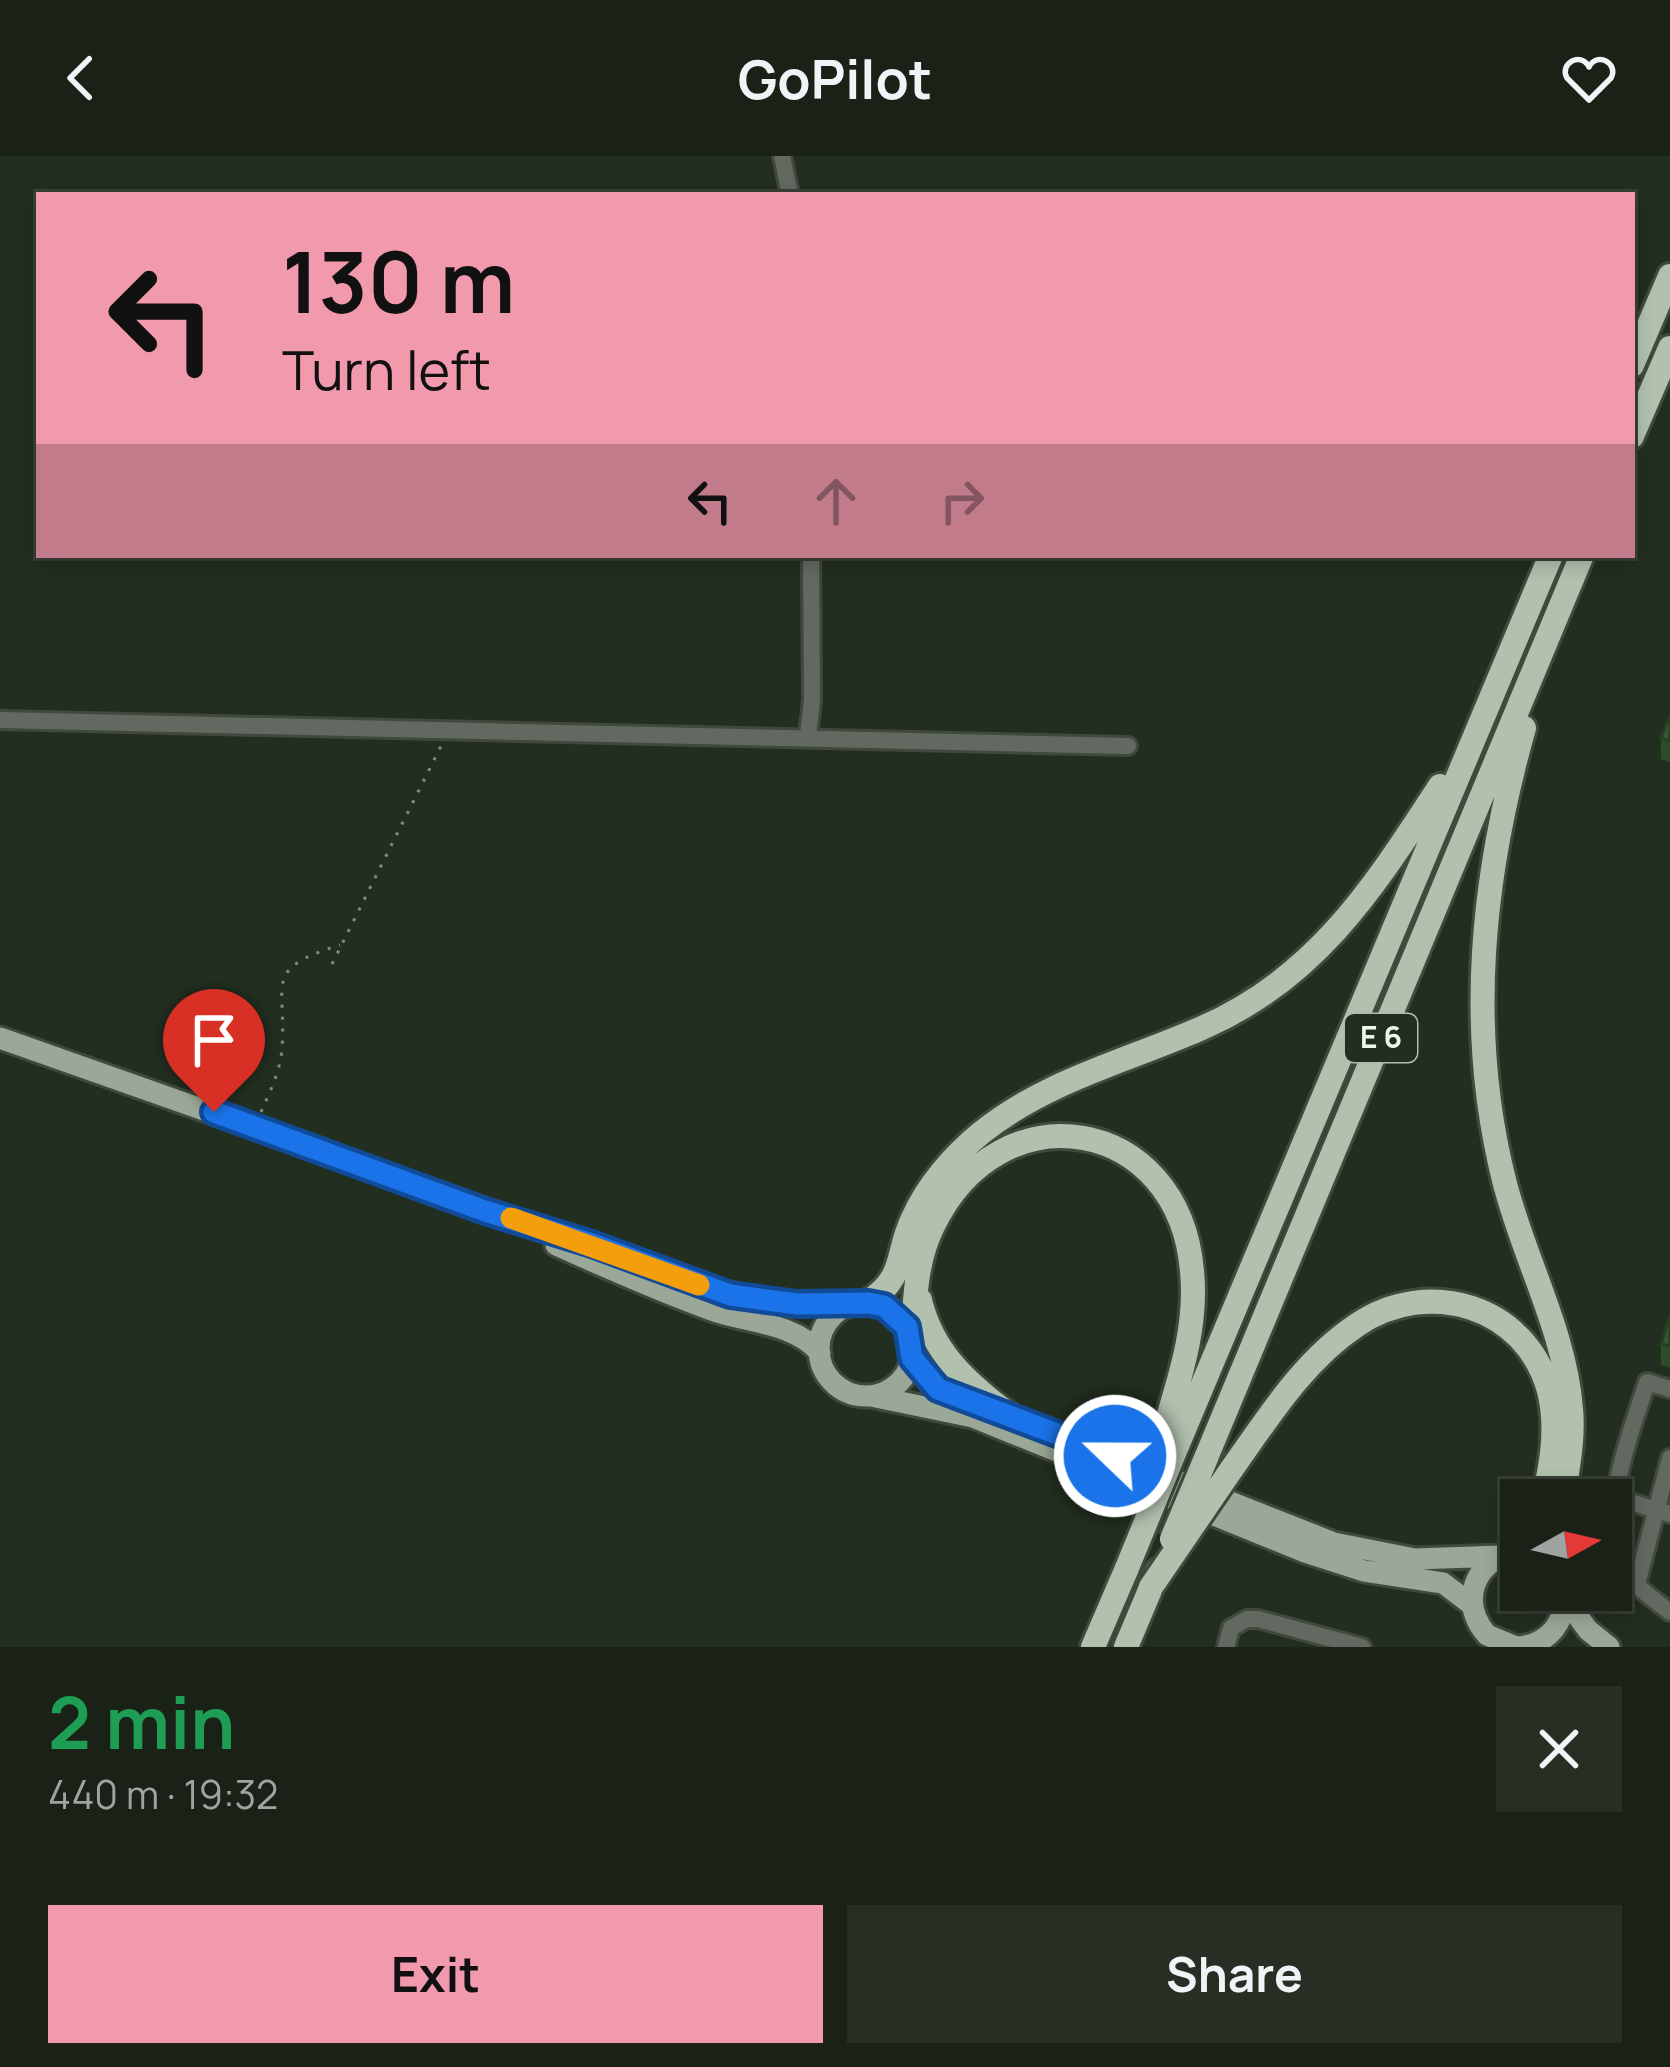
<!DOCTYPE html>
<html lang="en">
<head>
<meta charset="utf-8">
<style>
  body { margin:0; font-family:Manrope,sans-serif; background:#272f24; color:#f1f3f6; height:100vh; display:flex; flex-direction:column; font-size:45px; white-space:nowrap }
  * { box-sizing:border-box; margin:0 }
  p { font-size:39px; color:#9fa4a1 }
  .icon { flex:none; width:66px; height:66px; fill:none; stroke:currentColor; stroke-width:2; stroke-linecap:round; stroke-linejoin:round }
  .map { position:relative; height:1491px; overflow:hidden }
  .panel { display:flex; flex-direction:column; background:#1a2217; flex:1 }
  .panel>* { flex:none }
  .top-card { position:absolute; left:36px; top:36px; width:1599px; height:366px; border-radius:0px; box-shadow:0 6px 18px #0003,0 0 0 3px #383f36; background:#f29aad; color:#111; overflow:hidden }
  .needle { width:78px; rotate:82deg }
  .tools { position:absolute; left:1500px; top:1323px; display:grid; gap:24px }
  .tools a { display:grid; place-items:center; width:132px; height:132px; border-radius:0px; background:#1a2217; box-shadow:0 6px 18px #0003,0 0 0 3px #383f36; font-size:60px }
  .pin { position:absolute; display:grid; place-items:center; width:102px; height:102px; color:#fff; margin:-123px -51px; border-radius:50% 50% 50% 0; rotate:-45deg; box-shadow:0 0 12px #0007 }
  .pin .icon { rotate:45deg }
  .me { position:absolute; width:132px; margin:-66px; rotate:292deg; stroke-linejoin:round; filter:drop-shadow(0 0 9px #0008) }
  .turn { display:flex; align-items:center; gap:42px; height:252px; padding:0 48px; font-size:54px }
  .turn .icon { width:156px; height:156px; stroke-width:2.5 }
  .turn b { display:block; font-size:84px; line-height:102px }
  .lanes { display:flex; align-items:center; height:114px; padding:0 48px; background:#0003; justify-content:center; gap:60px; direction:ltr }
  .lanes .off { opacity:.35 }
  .round { display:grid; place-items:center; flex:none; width:126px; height:126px; border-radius:0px; background:#272f24 }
  .headline { display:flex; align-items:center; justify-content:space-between; height:204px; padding:0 48px }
  h1 { font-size:72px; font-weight:700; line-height:90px; color:#1e9e55 }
  .primary-button { display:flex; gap:24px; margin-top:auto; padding:24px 48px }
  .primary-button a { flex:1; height:138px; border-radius:0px; background:#f29aad; color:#111; font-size:48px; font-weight:700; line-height:138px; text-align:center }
  .primary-button a+a { background:#272f24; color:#f1f3f6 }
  header { display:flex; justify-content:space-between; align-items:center; height:156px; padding:0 48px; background:#1a2217; font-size:54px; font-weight:700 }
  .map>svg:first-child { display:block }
</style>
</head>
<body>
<header><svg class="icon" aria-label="back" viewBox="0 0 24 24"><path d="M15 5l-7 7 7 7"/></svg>GoPilot<svg class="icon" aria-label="heart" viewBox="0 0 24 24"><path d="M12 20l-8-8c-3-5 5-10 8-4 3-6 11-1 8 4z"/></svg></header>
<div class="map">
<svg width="1670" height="1491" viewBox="0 0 1670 1491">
  <rect width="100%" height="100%" fill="#222e1f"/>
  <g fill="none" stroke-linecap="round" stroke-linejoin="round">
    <defs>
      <path id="minor" d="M782 0 790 39
        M0 564 1128 590
        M808 580 812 544 811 399
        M1670 1233 1647 1226C1631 1277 1593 1370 1627 1418 1638 1433 1656 1445 1670 1456
        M1617 1342 1670 1358
        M1637 1428 1670 1302
        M1226 1491 1231 1472 1247 1463H1258L1362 1491"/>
      <path id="major" d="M0 882 708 1132 775 1147 852 1149
        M556 1089C605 1111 655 1133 706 1152 743 1167 793 1165 820 1197
        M819 1193a47 47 0 1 1 94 0a47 47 0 1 1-94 0Z
        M912 1202 930 1226 950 1239 1008 1258 1334 1387 1415 1403 1501 1400
        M871 1240 973 1261 1305 1396 1364 1415 1443 1427 1472 1449
        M1503 1399C1469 1416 1463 1451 1487 1479L1516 1491
        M1565 1443 1588 1474 1609 1491
        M1518 1491C1550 1488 1567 1465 1564 1434"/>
      <path id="highway" d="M1632 209 1670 120
        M1632 280 1670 192
        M1524 572C1482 721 1466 872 1504 1024 1523 1101 1565 1174 1571 1253 1574 1284 1567 1314 1563 1344
        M920 1144C932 1196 967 1227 1008 1258
        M868 1146C907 1120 895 1099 913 1062 927 1030 954 999 981 977 1045 925 1127 905 1202 872 1317 822 1374 731 1440 630
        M912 1186C915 1146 915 1106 933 1070 1000 930 1179 960 1192 1115 1198 1174 1177 1230 1161 1285
        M1177 1290 1551 399
        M1206 1302 1582 399
        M1231 1314C1268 1262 1303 1205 1357 1169 1428 1121 1526 1149 1549 1235 1558 1271 1552 1308 1543 1344
        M1516 1397 1521 1391
        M1093 1491 1127 1412
        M1126 1491 1158 1415"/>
    </defs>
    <use href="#minor" stroke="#3f4a3c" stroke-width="22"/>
    <use href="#major" stroke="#3f4a3c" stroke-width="27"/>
    <use href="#highway" stroke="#3f4a3c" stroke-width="30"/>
    <path stroke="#828c7f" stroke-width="3" stroke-dasharray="3 9" stroke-linecap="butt" d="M332 808 442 588
      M261 956C270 935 281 914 282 891 287 827 261 813 340 789"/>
    <use href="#minor" stroke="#636961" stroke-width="16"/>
    <use href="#major" stroke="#9ba898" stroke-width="21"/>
    <use href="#highway" stroke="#b1c1ae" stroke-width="24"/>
    <defs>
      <path id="highway-bridge" d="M1172 1383 1206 1302
        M1127 1412 1177 1290
        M1151 1431 1231 1314"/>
    </defs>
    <use href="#highway-bridge" stroke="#3f4a3c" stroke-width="30" stroke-linecap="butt"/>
    <use href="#highway-bridge" stroke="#b1c1ae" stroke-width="24"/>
  </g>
  <path fill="#2f4c29" d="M1670 558V606L1661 603V582Z
    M1670 1159V1212L1661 1209V1188Z"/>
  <path fill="#375830" stroke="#263e22" stroke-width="3" d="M1670 558V585L1661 582Z
    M1670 1159V1190L1661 1188Z"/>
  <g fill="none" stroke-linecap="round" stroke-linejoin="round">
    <defs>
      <path id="route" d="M214 956 485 1055 592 1088 730 1139 797 1148 868 1147 884 1150 907 1171 912 1202 938 1233 1115 1300"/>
    </defs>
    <use href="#route" stroke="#114b97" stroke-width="30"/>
    <use href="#route" stroke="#1a73e8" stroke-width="21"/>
    <path stroke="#f59e0b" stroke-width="21" d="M511 1062 699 1129"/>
  </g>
  <g text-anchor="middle" stroke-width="9" stroke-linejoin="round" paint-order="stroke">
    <rect fill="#222e1f" stroke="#b2bbaf" stroke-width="3" x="1345" y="858" width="72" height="48" rx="9"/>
    <g font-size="30" font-weight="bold" fill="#eff7ed">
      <text x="1381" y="892">E 6</text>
    </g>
  </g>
</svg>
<div class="tools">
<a><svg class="needle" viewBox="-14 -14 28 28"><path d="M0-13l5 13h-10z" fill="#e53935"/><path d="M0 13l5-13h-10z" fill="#9fa4a1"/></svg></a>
</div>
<div class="pin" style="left:214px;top:956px;background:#d93025"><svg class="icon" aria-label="arrive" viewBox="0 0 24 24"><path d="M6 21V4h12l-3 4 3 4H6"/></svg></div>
<svg class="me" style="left:1115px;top:1300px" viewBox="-20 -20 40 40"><circle r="17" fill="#1a73e8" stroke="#fff" stroke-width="3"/><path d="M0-11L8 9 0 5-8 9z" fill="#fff"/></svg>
<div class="top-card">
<div class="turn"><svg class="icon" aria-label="left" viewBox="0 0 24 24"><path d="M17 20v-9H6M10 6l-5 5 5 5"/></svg><div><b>130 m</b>Turn left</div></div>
<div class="lanes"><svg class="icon" aria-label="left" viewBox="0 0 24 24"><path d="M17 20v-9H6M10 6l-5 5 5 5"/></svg><svg class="icon off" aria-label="ahead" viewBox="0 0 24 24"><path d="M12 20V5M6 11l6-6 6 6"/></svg><svg class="icon off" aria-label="right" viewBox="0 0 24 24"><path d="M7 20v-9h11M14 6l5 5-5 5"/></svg></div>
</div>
</div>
<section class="panel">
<div class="headline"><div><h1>2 min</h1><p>440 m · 19:32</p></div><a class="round"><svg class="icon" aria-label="close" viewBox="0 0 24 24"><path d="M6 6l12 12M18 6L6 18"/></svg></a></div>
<div class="primary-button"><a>Exit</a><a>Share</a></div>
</section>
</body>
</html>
